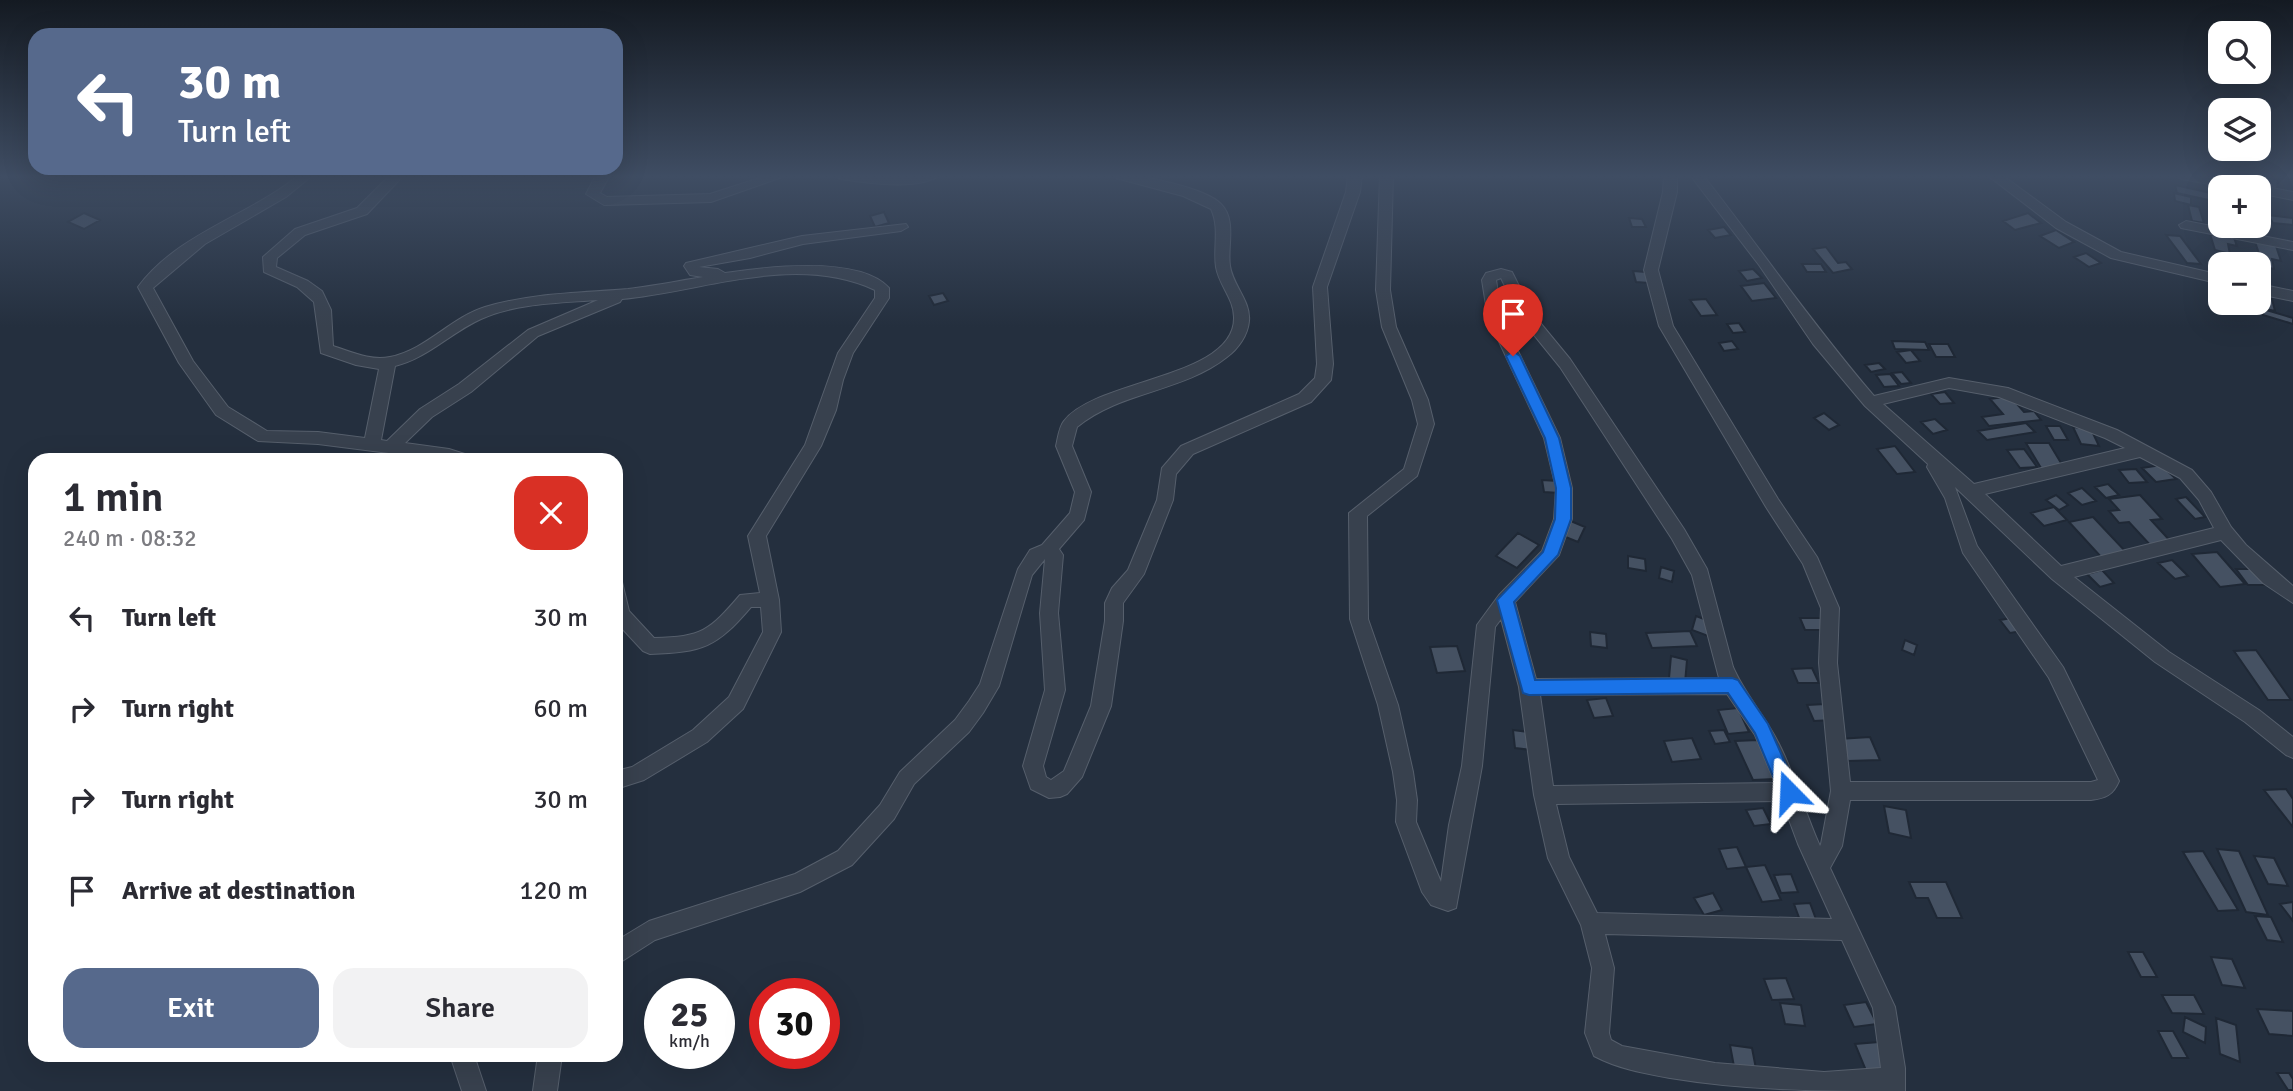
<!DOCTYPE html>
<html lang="en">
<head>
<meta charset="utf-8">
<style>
  body { margin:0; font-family:Signika,sans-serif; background:#f2f2f3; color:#2b2b33; height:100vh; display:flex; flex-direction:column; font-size:26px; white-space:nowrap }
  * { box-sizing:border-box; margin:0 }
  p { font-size:23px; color:#7c7c81 }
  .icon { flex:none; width:38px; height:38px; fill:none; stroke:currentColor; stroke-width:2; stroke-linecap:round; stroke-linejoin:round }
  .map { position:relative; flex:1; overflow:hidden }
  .sheet { position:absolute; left:28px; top:453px; width:595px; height:609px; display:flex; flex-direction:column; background:#fff; border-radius:21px; box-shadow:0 7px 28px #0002 }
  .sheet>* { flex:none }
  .hud { position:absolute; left:28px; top:28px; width:595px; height:147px; border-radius:21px; box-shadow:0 7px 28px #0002; background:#56698c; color:#fff; overflow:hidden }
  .tools { position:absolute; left:2208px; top:21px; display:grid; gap:14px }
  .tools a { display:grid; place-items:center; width:63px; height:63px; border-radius:14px; background:#fff; box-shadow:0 7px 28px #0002; font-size:35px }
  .speed { position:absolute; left:644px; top:978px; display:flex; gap:14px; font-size:35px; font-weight:700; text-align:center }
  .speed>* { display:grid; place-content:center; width:91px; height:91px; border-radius:50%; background:#fff; box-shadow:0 7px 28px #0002; line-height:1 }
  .speed small { font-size:18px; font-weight:400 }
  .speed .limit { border:10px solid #d22; background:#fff; color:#111 }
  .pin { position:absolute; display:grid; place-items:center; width:60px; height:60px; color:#fff; margin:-72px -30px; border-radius:50% 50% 50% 0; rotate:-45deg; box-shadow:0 0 7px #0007 }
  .pin .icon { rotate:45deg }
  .me { position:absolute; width:77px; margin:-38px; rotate:339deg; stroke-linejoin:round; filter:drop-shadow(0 0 5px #0008) }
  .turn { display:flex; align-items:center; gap:24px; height:147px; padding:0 35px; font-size:32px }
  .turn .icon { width:91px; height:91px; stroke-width:2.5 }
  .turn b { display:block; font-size:49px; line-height:60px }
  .round { display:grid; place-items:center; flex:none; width:74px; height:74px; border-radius:21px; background:#f2f2f3 }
  .summary { display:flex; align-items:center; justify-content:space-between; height:119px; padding:0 35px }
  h1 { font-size:42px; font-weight:600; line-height:52px }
  .cta { display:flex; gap:14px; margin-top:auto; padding:14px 35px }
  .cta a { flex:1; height:80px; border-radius:21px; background:#56698c; color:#fff; font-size:28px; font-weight:600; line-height:80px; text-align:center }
  .cta a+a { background:#f2f2f3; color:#2b2b33 }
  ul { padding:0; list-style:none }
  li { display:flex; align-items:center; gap:21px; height:91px; padding:0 35px }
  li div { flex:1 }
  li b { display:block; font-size:26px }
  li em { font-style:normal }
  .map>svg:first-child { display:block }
</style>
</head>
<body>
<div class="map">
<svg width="2293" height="1091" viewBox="0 0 2293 1091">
  <rect width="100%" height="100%" fill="#242f3e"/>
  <path fill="#455162" stroke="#1f2835" stroke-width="2" d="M2256 175 2278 180 2277 189 2254 183Z
    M2175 185 2211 193 2213 201 2177 193Z
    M2174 193 2191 197V205L2175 201Z
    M2188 205 2199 207 2204 223 2192 221Z
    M884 212 889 223 875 227 870 216Z
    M84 213 100 220 84 229 68 222Z
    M2028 213 2041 223 2015 230 2003 221Z
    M2268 215 2293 218V225L2273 223Z
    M1629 218 1642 219 1646 227H1632Z
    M1724 227 1731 235 1715 238 1708 230Z
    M2056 230 2074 242 2059 248 2040 236Z
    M2210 234 2234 238 2237 246 2228 244 2230 254 2215 250Z
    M2166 235 2180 236 2201 264 2187 263Z
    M2255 242 2276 246 2281 261 2272 259 2274 269 2245 263 2242 256 2261 259Z
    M1826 247 1838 263 1846 262 1852 269 1833 273 1813 249Z
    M2086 253 2101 263 2089 267 2074 257Z
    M2217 255 2241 260 2242 264 2218 262Z
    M1802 264H1821L1826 272H1807Z
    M1753 269 1762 278 1747 281 1739 271Z
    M1633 271 1646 272 1649 283 1636 282Z
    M1764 283 1776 298 1752 301 1741 286Z
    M2210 284 2221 286V301L2213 300Z
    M943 293 948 301 934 305 929 296Z
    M2259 296 2272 299 2275 311 2261 308Z
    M1706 299 1717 315 1701 316 1690 300Z
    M2263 309 2293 318V324L2263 315Z
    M1739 323 1745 332 1733 333 1727 324Z
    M1732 341 1738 349 1724 351 1719 343Z
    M1892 341 1925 342 1929 350 1895 349Z
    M1929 344H1948L1955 357H1936Z
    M1911 350 1920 361 1906 363 1897 352Z
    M1879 363 1885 369 1871 372 1865 365Z
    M1902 372 1911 383 1901 384 1892 373Z
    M1890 374 1899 386 1884 387 1876 375Z
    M1945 392 1954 403 1940 404 1931 394Z
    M2010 396 2024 412 2034 411 2041 420 1989 426 1982 417 2003 414 1990 399Z
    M1824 413 1839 425 1829 430 1814 418Z
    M1935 419 1947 430 1933 434 1921 422Z
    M2026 423 2035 432 1987 440 1978 431Z
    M2046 426H2060L2068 440H2054Z
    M2073 427 2091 429 2099 446 2081 444Z
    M2026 443H2049L2064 468H2041Z
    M1895 446 1915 472 1897 474 1877 449Z
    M2024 449 2037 467 2020 468 2007 450Z
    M2161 465 2176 479 2156 482 2142 468Z
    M2136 469 2147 482 2129 483 2119 470Z
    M1542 480 1558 481 1559 493 1544 492Z
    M2108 484 2119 495 2106 498 2095 487Z
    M2082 488 2096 501 2082 505 2068 493Z
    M2056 495 2068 505 2059 510 2046 500Z
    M2140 495 2162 519 2151 520 2173 544 2152 547 2129 522 2119 523 2109 511 2119 510 2109 499Z
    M2186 497 2205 517 2195 519 2176 499Z
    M2054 507 2067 520 2044 526 2031 513Z
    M2093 517 2127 553 2102 558 2069 522Z
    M1566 519 1585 527 1578 542 1558 534Z
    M1518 533 1539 545 1517 568 1496 556Z
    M2217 552 2245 584 2220 587 2192 554Z
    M1628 556 1645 559 1646 571 1628 568Z
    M2172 560 2188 576 2175 579 2158 563Z
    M1661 567 1674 571 1672 582 1659 578Z
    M2236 569H2256L2268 585H2248Z
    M2102 570 2114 583 2100 587 2087 574Z
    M1696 616 1712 622 1708 636 1692 630Z
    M1800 618H1821L1826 630H1805Z
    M2012 618 2022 631 2010 633 2000 620Z
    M1690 631 1697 646 1652 648 1646 633Z
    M1590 632 1606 634 1607 648 1591 646Z
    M1905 640 1917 645 1914 655 1902 650Z
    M1457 646 1465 671 1437 673 1430 647Z
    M2256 650 2291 700H2268L2234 651Z
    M1671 656 1687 660 1685 683 1669 678Z
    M1812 668 1819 683H1798L1792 669Z
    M1606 698 1613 716 1594 718 1587 700Z
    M1825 704 1833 720 1814 721 1807 705Z
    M1738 708 1749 732 1728 734 1718 710Z
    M1513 730 1529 732 1531 750 1515 748Z
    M1724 730 1730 742 1715 744 1709 731Z
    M1870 737 1880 760 1848 761 1838 739Z
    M1692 738 1701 759 1672 762 1664 741Z
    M1758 740 1775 779 1753 780 1735 741Z
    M2286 789 2293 799V827L2264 790Z
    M1884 806 1906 810 1911 838 1889 833Z
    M1763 808 1771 824 1754 826 1746 810Z
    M1737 847 1746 867 1727 869 1719 849Z
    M2217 849 2239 851 2268 915 2246 912Z
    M2203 851 2238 910 2218 911 2183 852Z
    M2254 856 2274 858 2288 886 2268 884Z
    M1765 865 1781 900 1762 902 1746 867Z
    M1791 874 1798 892 1781 893 1774 875Z
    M1909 882H1946L1962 918H1937L1928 898H1916Z
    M1713 893 1722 910 1704 915 1694 898Z
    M2293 902V921L2280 904Z
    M1810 903 1817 922 1801 923 1794 904Z
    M2255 916 2271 917 2283 942 2267 940Z
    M2128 952H2143L2157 977H2141Z
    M2211 957 2232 959 2245 988 2222 985Z
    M1786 978 1794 999 1772 1000 1764 979Z
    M2162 995H2194L2204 1014 2172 1013Z
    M1866 1002 1877 1024 1854 1027 1844 1005Z
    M1780 1003 1801 1005 1805 1026 1785 1024Z
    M2257 1009 2293 1011V1036L2269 1034Z
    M2185 1017 2206 1027 2205 1043 2183 1032Z
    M2216 1018 2236 1025 2240 1062 2220 1054Z
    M2158 1031H2173L2188 1058H2172Z
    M1879 1042 1892 1072 1867 1073 1855 1044Z
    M1730 1045 1752 1048 1757 1074 1735 1072Z
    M2277 1073H2289L2293 1079V1090H2288Z"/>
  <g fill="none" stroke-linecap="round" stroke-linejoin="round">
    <defs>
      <path id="street" d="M299 175H313L286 197 205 244 153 288 193 361 228 407 267 431 318 432 365 438 379 369 356 365 321 353 314 302 297 287 264 272 263 257 295 229 357 208 390 175H404L367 214 305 235 277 258 276 267 308 281 322 291 331 310 333 346C352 352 370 361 390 357 426 350 450 318 485 307 532 293 580 293 628 289 653 286 678 281 703 277L690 275 684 266 686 263 802 236 906 224 908 227 901 231 803 244 750 258 699 267 718 269 725 273C766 267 859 255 889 288V298L853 353 843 380 836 410 821 446 766 536 779 600 781 632 743 709 707 742 644 780 616 789V771L632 767 693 730 729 697 763 632 761 607H751C716 648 703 652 650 654L643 651 616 622V580L622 582 629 611 654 638C702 637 709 631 740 595L760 593 748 536 805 445 838 353 875 298V290C795 253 705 291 622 299L620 302 538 336 471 392 432 417 405 443 449 449 471 456 473 460H444L318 444 258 441 216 415 179 363 138 287C178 233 249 216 299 175ZM598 300 528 330 459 384 420 409 387 441 381 440 395 366C428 358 450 333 481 319 516 303 560 303 598 300Z
        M596 175H610L600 193 607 197 710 194 769 175H788L711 202 604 205 586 194Z
        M834 175C853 173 871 178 890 178 907 177 923 174 940 175 920 191 866 183 841 179Z
        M1114 175C1136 173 1206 188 1221 204 1237 220 1227 247 1230 266 1233 286 1251 301 1249 321 1248 335 1238 349 1227 357 1183 392 1121 391 1077 427L1072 446 1091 492 1084 520 1059 549 1063 555 1058 613 1065 690 1043 766 1046 777 1051 780 1064 771 1091 706 1105 621V603L1112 588 1128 570 1157 500 1162 468 1181 446 1299 394 1315 378 1317 364 1313 287 1346 192 1348 175H1362L1360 192 1327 287 1333 364 1331 380 1311 402 1193 454 1176 474 1173 500 1144 574 1123 603V621L1111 706 1082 777 1067 794 1060 797 1049 798 1031 789 1023 766 1045 690 1040 613 1045 559 1032 575 999 686 983 713 969 732 914 784 894 819 852 865 800 892 655 940 616 965V941L649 921 795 874 838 851 880 805 900 772 955 720 969 701 980 684 1018 569 1030 550 1042 545 1070 513 1075 492 1056 446C1058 438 1059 427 1064 421 1096 379 1236 378 1234 317 1234 299 1219 285 1216 267 1213 248 1220 228 1211 209L1183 196 1116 178Z
        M1380 175H1393L1390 290 1396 327 1428 400 1434 424 1417 476 1367 516 1368 619 1398 705 1413 772 1417 800 1416 822 1441 882 1449 825 1462 766 1477 625 1499 595 1542 551 1554 519 1556 488 1544 438 1488 318 1482 280 1486 273 1501 269 1512 272 1533 314 1570 359 1684 529 1707 569 1733 667C1745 695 1767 718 1780 746 1796 778 1805 813 1820 846L1821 844 1831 791 1819 663 1821 608 1803 564 1766 507 1659 326 1644 270 1663 192 1664 175H1677V192L1658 270 1673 326 1778 499 1817 557 1839 608 1837 663 1850 782H2091L2098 780 2049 678 1963 553 1945 498 1927 467 1928 464 1865 406 1813 344 1759 265 1690 175H1703C1760 248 1813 325 1874 396L1949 378 2008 388 2117 430 2192 470 2211 492 2231 527 2246 545 2293 586V603L2263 583 2221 540 2074 577 2169 652 2259 710 2293 737V758L2286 755 2245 722 2155 662 2052 579 1955 487 1977 546 2063 667 2119 781C2113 795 2106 798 2091 800H1850L1842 846 1830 868 1895 1007 1905 1068V1091C1826 1091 1748 1091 1670 1078 1643 1073 1619 1069 1594 1056L1585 1033 1592 968 1581 925 1548 858 1534 795 1519 687 1501 619 1495 627 1482 766 1456 908 1448 911 1431 905 1422 892 1396 822 1397 800 1393 772 1378 705 1350 619 1349 513 1404 469 1418 424 1412 400 1382 327 1376 290ZM1501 278 1521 319 1560 367 1672 539 1692 575 1719 678 1536 679 1515 602 1559 555 1572 519V488L1560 438 1502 318 1496 280ZM1949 388 1999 397 2105 438 2125 448 1974 484 1883 404ZM2140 457 2180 478 2199 500 2214 528 2061 566 1985 494ZM1727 694 1755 735 1775 783 1553 786 1540 695ZM1782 801 1798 844 1832 919 1597 913 1569 857 1556 804ZM1605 934 1842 940 1873 1008 1881 1068 1824 1072 1715 1063 1622 1046 1611 1040 1609 1033 1614 968Z
        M1987 175H2002L2066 222 2121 252 2221 275V284L2111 258 2056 228Z
        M2174 175H2201L2293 192V200L2259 193V187H2228L2181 179Z
        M2186 221 2293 242V250L2181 228 2179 225Z
        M2259 284 2293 291V301L2259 294Z
        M450 1055H474L486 1091H462Z
        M538 1055H562L557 1091H533Z"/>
    </defs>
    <use href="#street" stroke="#565f6c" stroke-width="2"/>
    <use href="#street" fill="#38414e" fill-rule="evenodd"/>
  </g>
  <linearGradient id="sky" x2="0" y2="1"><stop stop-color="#141a22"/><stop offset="0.54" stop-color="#3f4d63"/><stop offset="1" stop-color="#3f4d63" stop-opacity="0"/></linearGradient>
  <rect width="2293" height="327" fill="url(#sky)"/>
  <path fill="#1a73e8" stroke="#114b97" stroke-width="2" d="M1513 351 1520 356 1559 438 1571 488V519L1558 555 1514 602 1535 680 1732 678 1738 680 1768 724 1798 792 1795 798 1789 801 1782 798 1755 733 1728 693 1529 695 1523 693 1497 600 1543 552 1555 519 1556 488 1545 438 1506 356Z"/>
</svg>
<div class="tools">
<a><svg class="icon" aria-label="search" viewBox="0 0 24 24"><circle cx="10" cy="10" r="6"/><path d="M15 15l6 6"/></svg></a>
<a><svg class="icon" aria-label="layers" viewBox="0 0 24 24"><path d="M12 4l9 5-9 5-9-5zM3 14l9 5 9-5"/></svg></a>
<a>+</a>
<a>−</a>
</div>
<div class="speed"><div>25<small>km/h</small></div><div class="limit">30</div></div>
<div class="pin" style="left:1513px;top:356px;background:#d93025"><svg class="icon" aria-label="arrive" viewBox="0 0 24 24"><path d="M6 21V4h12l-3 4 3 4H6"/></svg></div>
<svg class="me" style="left:1789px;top:792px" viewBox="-20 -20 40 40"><path d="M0-17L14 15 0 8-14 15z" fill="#1a73e8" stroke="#fff" stroke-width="4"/></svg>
<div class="hud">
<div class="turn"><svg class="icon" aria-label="left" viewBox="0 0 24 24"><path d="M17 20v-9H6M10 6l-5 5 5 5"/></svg><div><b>30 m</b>Turn left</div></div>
</div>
<section class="sheet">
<div class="summary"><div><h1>1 min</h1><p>240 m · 08:32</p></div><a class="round" style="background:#d93025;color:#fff"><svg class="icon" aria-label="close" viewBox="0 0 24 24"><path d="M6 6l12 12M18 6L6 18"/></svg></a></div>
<ul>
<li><svg class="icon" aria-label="left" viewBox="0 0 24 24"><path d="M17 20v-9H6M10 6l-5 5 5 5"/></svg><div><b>Turn left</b></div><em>30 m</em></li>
<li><svg class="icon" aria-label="right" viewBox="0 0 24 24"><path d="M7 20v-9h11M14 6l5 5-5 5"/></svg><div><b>Turn right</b></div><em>60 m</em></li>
<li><svg class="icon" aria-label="right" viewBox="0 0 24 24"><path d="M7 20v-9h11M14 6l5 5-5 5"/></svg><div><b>Turn right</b></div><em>30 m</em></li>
<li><svg class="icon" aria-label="arrive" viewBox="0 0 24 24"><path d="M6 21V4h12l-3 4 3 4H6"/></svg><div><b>Arrive at destination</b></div><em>120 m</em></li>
</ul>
<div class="cta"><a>Exit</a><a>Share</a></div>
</section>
</div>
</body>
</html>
